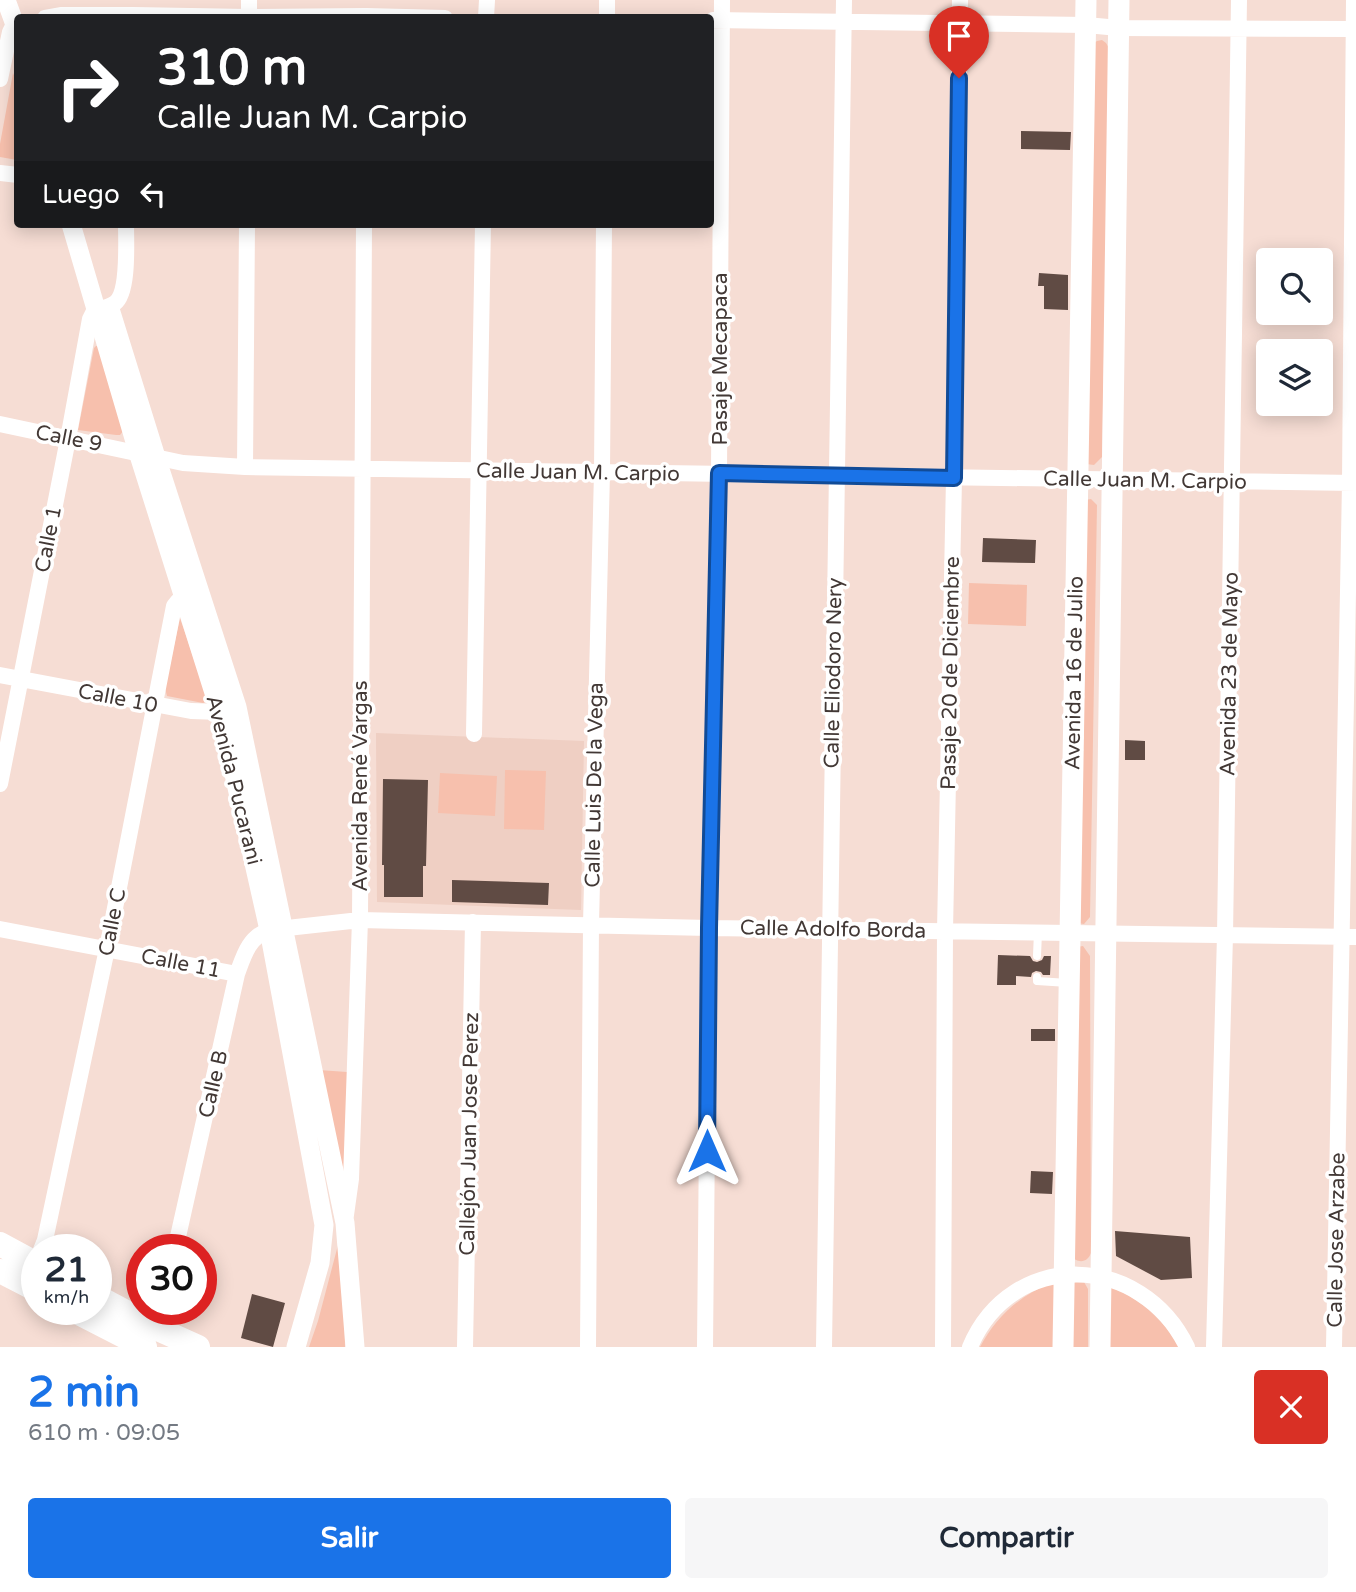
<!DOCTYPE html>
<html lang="es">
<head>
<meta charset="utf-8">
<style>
  body { margin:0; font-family:"Varela Round",sans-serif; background:#f6f6f7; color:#1f2937; height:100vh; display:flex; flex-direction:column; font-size:26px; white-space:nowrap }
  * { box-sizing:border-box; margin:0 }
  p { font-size:23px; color:#747a83 }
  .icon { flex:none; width:38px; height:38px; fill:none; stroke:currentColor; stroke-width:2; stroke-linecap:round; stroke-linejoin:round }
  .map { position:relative; height:1347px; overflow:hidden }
  .details { display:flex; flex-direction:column; background:#fff; flex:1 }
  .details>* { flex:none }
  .banner { position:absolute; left:14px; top:14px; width:700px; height:214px; border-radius:7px; box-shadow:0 4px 18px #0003; background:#202124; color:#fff; overflow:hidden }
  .fabs { position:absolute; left:1256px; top:248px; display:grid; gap:14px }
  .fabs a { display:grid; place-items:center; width:77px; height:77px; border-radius:7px; background:#fff; box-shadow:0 4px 18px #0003; font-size:35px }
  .speed { position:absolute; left:21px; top:1234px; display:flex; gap:14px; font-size:35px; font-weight:700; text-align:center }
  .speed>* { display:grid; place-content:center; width:91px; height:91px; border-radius:50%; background:#fff; box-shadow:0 4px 18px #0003; line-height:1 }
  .speed small { font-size:18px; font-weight:400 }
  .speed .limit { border:10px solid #d22; background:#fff; color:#111 }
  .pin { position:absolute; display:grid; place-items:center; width:60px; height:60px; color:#fff; margin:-72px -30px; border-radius:50% 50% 50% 0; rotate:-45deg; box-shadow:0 0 7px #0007 }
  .pin .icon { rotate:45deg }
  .me { position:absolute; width:77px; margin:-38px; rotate:0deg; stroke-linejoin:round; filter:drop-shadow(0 0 5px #0008) }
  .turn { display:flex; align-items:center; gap:24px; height:147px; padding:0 28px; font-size:32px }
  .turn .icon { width:91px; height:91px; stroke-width:2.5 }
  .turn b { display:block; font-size:49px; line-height:60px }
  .then { display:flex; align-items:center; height:66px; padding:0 28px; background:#0003; gap:14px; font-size:26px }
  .round { display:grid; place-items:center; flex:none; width:74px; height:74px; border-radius:7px; background:#f6f6f7 }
  .summary { display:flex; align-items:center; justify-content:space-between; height:119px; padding:0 28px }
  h1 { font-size:42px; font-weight:700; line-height:52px; color:#1a73e8 }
  .button { display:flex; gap:14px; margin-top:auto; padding:14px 28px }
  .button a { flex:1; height:80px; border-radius:7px; background:#1a73e8; color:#fff; font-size:28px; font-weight:700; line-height:80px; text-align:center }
  .button a+a { background:#f6f6f7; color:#1f2937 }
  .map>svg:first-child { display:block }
</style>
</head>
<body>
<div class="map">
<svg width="1356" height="1347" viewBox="0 0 1356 1347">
  <rect width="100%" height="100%" fill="#f6ddd4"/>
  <path fill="#efcfc3" d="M376 733 584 741 581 910 377 902Z"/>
  <path fill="#f7c0ad" d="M1102 40 1106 43 1110 50 1102 457 1094 465 1086 464 1091 45 1097 41Z
    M13 73 18 85 17 160 0 157V144Z
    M96 346H99L124 430 120 435H116L78 430 94 348Z
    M1091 499 1097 505 1090 917 1084 924 1077 923 1085 500Z
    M969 583 1027 585 1026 626 968 624Z
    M180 618 208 701 203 703 167 696 165 688Z
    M505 770 546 771 544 830 504 829Z
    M440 773 497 776 495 816 438 813Z
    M1083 946 1090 956 1091 1253C1088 1261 1081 1264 1073 1258L1077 947Z
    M319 1070 347 1072V1186Z
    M343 1244 345 1347H309L318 1321 338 1245Z
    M1079 1281 1084 1282 1088 1289V1347H1070L1073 1283Z
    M1051 1283 1056 1287V1347H980C996 1317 1019 1296 1051 1283Z
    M1110 1286C1129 1294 1148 1307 1162 1323 1169 1330 1174 1339 1179 1347H1106Z"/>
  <path fill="#604b44" d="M1021 131 1071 132 1070 150 1021 149Z
    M1039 273 1068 275V310L1044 309V286H1038Z
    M983 538 1036 540 1035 563 982 562Z
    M1125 740 1145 741V760H1125Z
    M383 779 428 780 426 866H423V897H384V865H382Z
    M452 880 549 883 548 905 452 902Z
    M998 955 1030 956 1033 961 1037 962 1042 960 1044 956H1051L1050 975H1043L1041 972 1036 971 1032 973 1031 977 1016 976V985H997Z
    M1031 1029H1055V1041H1031Z
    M1031 1171 1053 1172 1052 1194 1030 1193Z
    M1115 1231 1190 1237 1192 1278 1161 1280 1116 1256Z
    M252 1294 285 1303 273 1347 241 1338Z"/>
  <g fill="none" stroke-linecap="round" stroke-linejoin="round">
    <path stroke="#fff" stroke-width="8" d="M1037 956 1038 932
      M1037 977V981L1068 983"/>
    <path stroke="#fff" stroke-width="16" d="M45 18 62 15H132L249 17 366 16 445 18
      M249 18V0
      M486 18 487 0
      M607 18V0
      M713 20 1086 25 1119 28 1356 29
      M0 79 10 32 12 28 18 25
      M0 173 18 175
      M0 424 183 463 245 467 1356 483
      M245 467 247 224
      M0 675 191 711 220 712 231 708
      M474 734 483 224
      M0 784 68 439 90 319 94 311C100 309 110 307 115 303 129 293 126 241 126 224
      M0 929 237 974
      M346 1215 351 1179 360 920 364 224
      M41 1250 45 1240 107 949 174 606 178 601 184 599
      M175 1250 237 974C244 955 249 937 269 930L360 920 709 928 1356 937
      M158 1329 162 1309
      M465 1347 473 922
      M588 1347 591 924 602 472 604 224
      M705 1347 709 928 719 473 722 0
      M824 1347 844 0
      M943 1347 945 931 954 478 960 0
      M970 1347C1012 1248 1142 1253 1187 1347
      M1214 1347 1225 935 1239 0
      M1334 1347 1350 483 1354 0"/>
    <path stroke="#fff" stroke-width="19" d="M6 0 18 33
      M71 224 138 452 220 712 269 930 324 1225 320 1263 296 1347
      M110 309 156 457 237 707 345 1223 355 1347"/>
    <path stroke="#fff" stroke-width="21" d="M1063 1347 1086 0
      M1100 1347 1119 0"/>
    <path stroke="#fff" stroke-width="24" d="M0 1244 37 1264
      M0 1271 37 1290
      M96 1296 158 1329 198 1347
      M71 1309 145 1347"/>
  </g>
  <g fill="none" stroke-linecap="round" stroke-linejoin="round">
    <defs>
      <path id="route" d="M707 1151 709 928 719 473 954 478 959 78"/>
    </defs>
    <use href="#route" stroke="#114b97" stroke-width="18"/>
    <use href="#route" stroke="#1a73e8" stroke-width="12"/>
  </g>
  <g text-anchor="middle" stroke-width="7" stroke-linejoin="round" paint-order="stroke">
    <g font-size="21" fill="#423835" stroke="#fff">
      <text transform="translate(720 359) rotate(-90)" y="7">Pasaje Mecapaca</text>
      <text transform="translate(69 438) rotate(11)" y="7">Calle 9</text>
      <text transform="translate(578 472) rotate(1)" y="7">Calle Juan M. Carpio</text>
      <text transform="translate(1145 480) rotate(1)" y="7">Calle Juan M. Carpio</text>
      <text transform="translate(48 539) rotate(-79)" y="7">Calle 1</text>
      <text transform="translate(833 673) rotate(-89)" y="7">Calle Eliodoro Nery</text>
      <text transform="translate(950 673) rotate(-89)" y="7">Pasaje 20 de Diciembre</text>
      <text transform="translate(1074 673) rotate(-89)" y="7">Avenida 16 de Julio</text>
      <text transform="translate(1229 674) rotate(-89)" y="7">Avenida 23 de Mayo</text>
      <text transform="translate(118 698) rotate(11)" y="7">Calle 10</text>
      <text transform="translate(234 780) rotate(76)" y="7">Avenida Pucarani</text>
      <text transform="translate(594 785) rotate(-89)" y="7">Calle Luis De la Vega</text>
      <text transform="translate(360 786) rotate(-90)" y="7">Avenida René Vargas</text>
      <text transform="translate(112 922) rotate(-79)" y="7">Calle C</text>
      <text transform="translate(833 929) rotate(1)" y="7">Calle Adolfo Borda</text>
      <text transform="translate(181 963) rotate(11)" y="7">Calle 11</text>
      <text transform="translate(213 1084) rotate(-77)" y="7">Calle B</text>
      <text transform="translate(469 1134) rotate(-89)" y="7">Callejón Juan Jose Perez</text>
      <text transform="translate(1336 1240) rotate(-89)" y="7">Calle Jose Arzabe</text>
    </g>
  </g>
</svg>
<div class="fabs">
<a><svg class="icon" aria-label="search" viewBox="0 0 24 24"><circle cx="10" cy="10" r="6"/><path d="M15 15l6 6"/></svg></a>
<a><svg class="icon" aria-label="layers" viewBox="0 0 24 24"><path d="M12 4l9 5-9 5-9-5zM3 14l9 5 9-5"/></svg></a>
</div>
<div class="speed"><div>21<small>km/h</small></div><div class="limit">30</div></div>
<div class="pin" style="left:959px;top:78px;background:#d93025"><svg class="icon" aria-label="arrive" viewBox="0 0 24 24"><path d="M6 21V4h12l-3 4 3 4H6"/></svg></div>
<svg class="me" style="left:707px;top:1151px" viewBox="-20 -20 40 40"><path d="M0-17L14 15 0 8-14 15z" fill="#1a73e8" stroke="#fff" stroke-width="4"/></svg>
<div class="banner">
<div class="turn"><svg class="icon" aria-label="right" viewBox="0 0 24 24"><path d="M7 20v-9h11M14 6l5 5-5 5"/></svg><div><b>310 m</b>Calle Juan M. Carpio</div></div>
<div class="then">Luego<svg class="icon" aria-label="left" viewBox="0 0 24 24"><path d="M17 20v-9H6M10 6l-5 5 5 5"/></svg></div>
</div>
</div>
<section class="details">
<div class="summary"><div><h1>2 min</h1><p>610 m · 09:05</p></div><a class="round" style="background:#d93025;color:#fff"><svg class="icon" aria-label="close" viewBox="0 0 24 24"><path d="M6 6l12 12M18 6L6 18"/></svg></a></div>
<div class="button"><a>Salir</a><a>Compartir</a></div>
</section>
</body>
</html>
